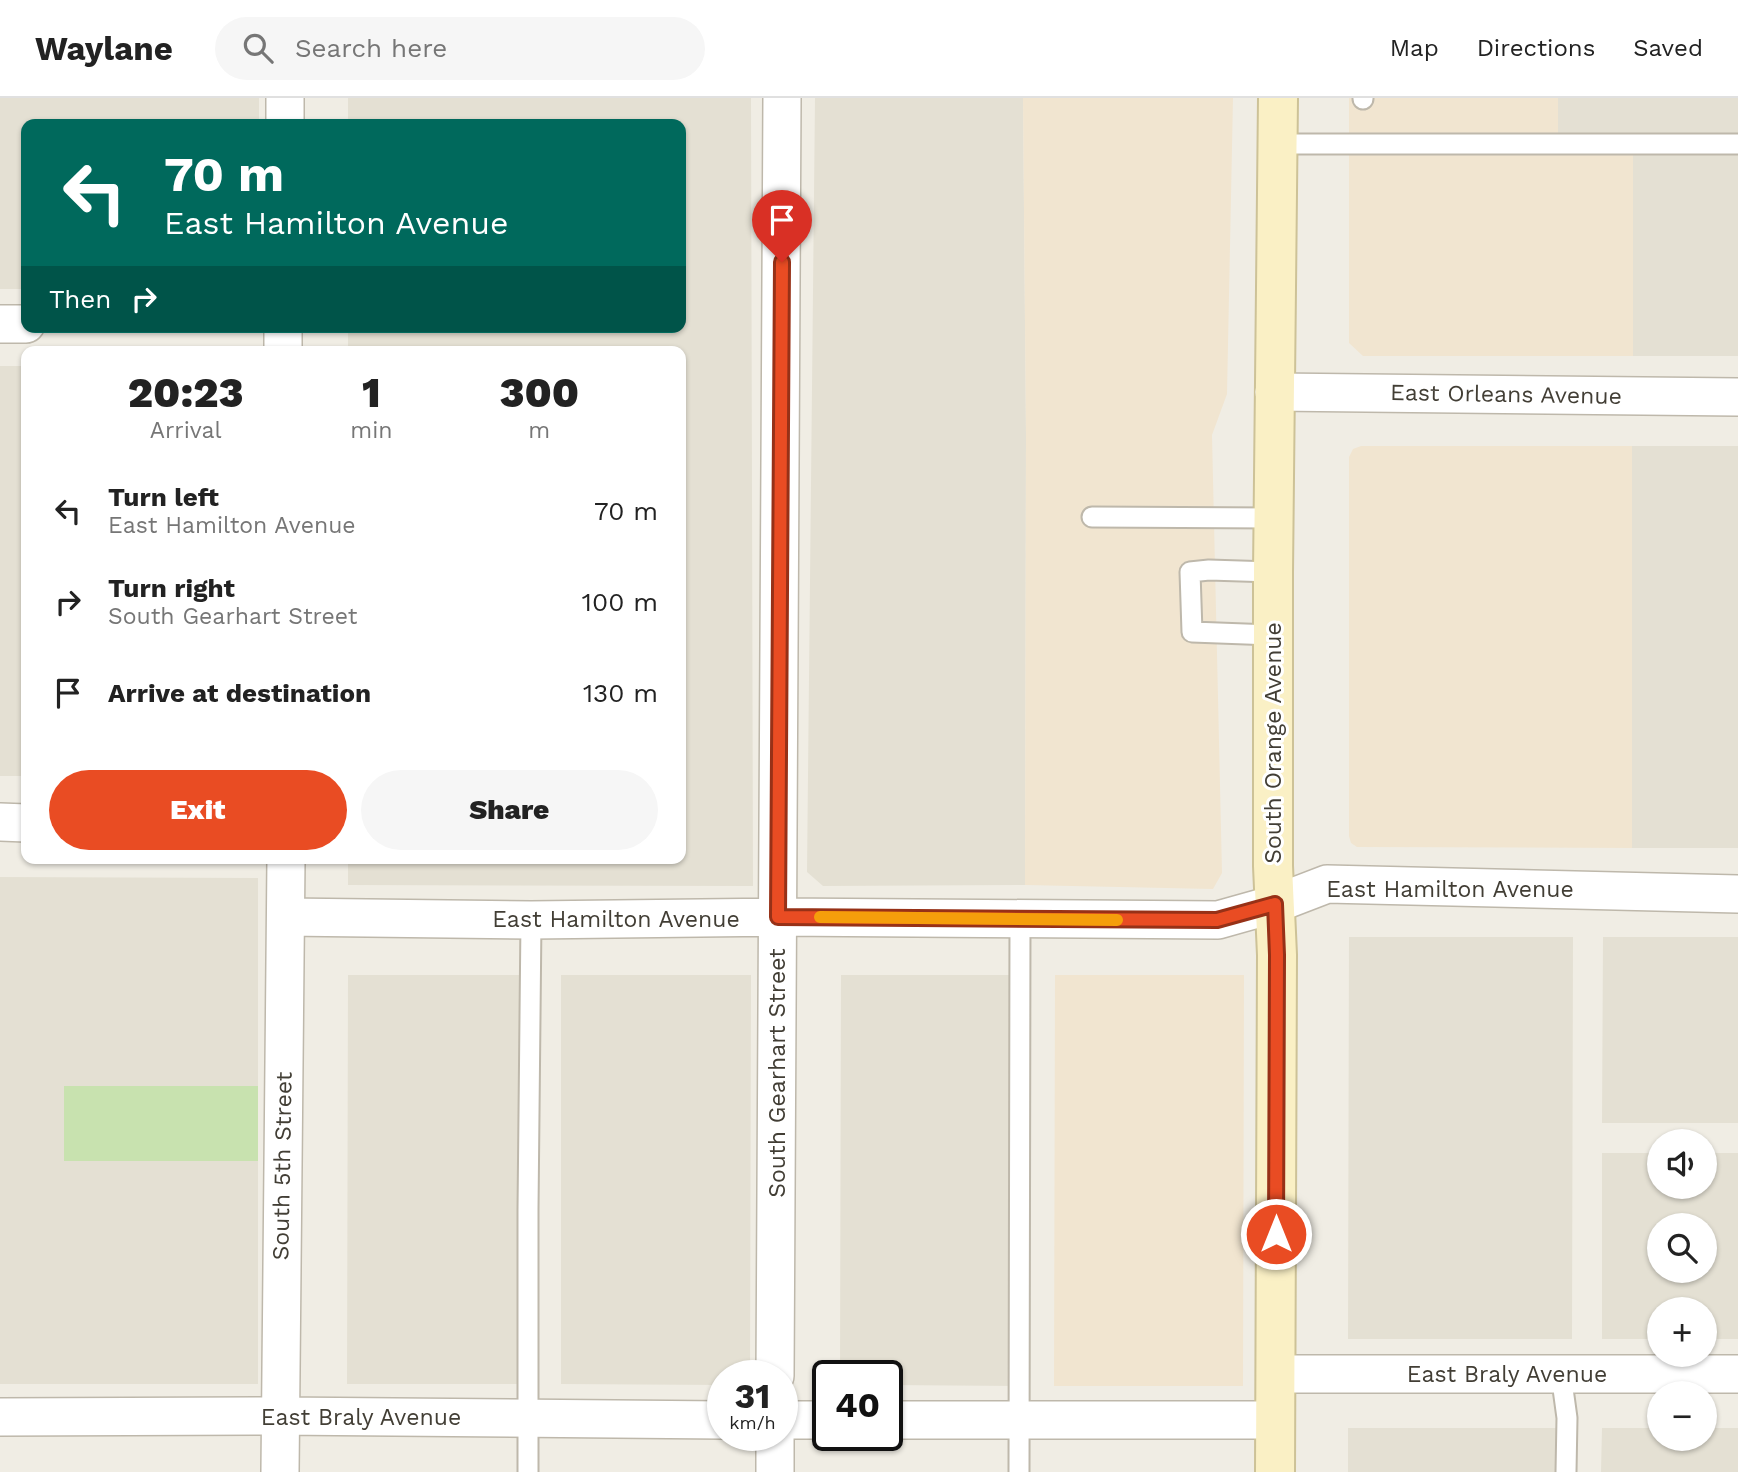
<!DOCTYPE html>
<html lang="en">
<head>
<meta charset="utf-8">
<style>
  body { margin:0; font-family:"Work Sans",sans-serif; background:#f6f6f6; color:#222; height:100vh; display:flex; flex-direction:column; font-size:26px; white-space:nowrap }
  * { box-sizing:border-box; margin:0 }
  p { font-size:23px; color:#767676 }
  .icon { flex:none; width:38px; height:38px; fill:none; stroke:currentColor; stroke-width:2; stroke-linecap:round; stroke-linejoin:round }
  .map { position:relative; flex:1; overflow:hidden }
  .panel { position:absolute; left:21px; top:248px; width:665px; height:518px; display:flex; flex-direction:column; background:#fff; border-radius:14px; box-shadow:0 2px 5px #0004 }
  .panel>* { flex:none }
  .hud { position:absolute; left:21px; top:21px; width:665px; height:214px; border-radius:14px; box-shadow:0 2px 5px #0004; background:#00695c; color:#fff; overflow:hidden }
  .fabs { position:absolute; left:1647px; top:1031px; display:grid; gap:14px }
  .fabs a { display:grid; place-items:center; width:70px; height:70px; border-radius:50%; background:#fff; box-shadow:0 2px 5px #0004; font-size:35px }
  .speed { position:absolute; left:707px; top:1262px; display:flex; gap:14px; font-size:35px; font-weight:700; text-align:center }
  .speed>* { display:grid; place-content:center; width:91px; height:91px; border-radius:50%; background:#fff; box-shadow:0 2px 5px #0004; line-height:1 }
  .speed small { font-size:18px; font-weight:400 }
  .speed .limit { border:4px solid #111; border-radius:10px; background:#fff; color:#111 }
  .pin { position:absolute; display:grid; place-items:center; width:60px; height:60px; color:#fff; margin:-72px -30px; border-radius:50% 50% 50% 0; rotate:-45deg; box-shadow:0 0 7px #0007 }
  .pin .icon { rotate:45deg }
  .me { position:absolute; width:77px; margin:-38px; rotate:0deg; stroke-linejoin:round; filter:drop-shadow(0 0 5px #0008) }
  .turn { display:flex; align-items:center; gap:24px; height:147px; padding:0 28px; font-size:32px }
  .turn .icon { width:91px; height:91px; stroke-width:2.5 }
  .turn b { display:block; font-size:49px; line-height:60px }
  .then { display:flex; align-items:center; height:66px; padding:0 28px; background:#0003; gap:14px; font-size:26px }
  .eta { display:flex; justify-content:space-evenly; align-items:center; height:119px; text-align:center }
  .eta b { font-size:42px; font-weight:800; line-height:49px }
  .button { display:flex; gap:14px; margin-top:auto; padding:14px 28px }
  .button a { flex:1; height:80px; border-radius:42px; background:#e94c23; color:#fff; font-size:28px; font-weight:800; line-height:80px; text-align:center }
  .button a+a { background:#f6f6f6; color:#222 }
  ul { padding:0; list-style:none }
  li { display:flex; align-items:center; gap:21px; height:91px; padding:0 28px }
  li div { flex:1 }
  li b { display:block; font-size:26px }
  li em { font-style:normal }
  header { display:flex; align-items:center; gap:42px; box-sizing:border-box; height:98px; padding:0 35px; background:#fff; border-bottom:2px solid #e0e0e0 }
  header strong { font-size:33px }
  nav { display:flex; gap:38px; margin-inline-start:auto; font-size:24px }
  .search { width:490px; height:63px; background:#f6f6f6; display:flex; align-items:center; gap:18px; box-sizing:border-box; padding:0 24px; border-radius:38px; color:#767676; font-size:26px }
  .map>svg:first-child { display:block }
</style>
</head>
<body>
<header>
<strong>Waylane</strong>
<div class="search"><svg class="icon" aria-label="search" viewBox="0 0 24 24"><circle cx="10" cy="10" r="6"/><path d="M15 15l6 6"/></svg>Search here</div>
<nav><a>Map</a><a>Directions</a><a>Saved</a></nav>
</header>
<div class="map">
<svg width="1738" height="1374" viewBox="0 0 1738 1374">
  <rect width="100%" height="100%" fill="#f0ede4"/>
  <path fill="#e4e0d3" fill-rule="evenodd" d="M0 0H259V26H26V191H0Z
    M348 0H751L753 788 348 787V761H681V254H348V229H681V26H348Z
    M815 0H1023L1026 337 1025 787 823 788 807 774Z
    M1558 0H1738V258H1633V57H1558Z
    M0 268H26V678H0Z
    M1632 348H1738V750H1632Z
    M0 779 258 780V988H64V1062L258 1063V1286H0Z
    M1349 839H1573L1572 1241H1348Z
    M1603 839H1738V1025H1602Z
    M348 877H538L537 1286H347Z
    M561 877H751L750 1277 723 1278V1287L561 1286Z
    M841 877H1031L1030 1288 887 1287V1278H840Z
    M1602 1055H1659V1088H1704L1705 1055H1738V1241H1705L1704 1211H1659V1241H1602ZM1659 1127H1704V1172H1659Z
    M1348 1330H1572V1374H1348Z
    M1602 1330H1659V1340H1704L1705 1330H1738V1374H1601Z"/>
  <path fill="#f1e5d0" d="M1023 0H1233L1227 296 1212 337 1222 775 1213 791 1025 787 1026 337Z
    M1349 0H1558V57H1633V258H1363L1349 245Z
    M1361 348H1632V750L1357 749 1351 745 1349 738V359L1353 351Z
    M1055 877H1244L1243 1288H1054Z"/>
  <path fill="#c8e2af" d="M64 988H258V1063H64Z"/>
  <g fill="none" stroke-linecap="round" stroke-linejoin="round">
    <defs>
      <path id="lane" d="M1363 0V1
        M1278 46H1738
        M1092 419 1273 420
        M1273 474 1209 472 1190 474 1192 534 1273 537
        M1561 1276 1567 1320 1566 1374
        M528 1374V1111L531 822
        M1019 1374 1020 821"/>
      <path id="street" d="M285 26V0
        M0 226H26
        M283 229V254
        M1274 294 1738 299
        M0 724 26 725
        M286 819 531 822 778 819 1218 822 1275 806 1327 786 1738 796
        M1276 1276H1738
        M775 1278 782 0
        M0 1319 279 1318 723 1322
        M782 1322H828
        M887 1322H1275
        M280 1374 286 761
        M775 1374V1337"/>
      <path id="secondary" d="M1275 1374 1277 857 1273 768V474L1278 0"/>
    </defs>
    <use href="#lane" stroke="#beb8ab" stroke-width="23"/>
    <use href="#street" stroke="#beb8ab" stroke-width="40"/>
    <use href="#secondary" stroke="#cdc297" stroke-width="42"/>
    <use href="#lane" stroke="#fff" stroke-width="19"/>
    <use href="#street" stroke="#fff" stroke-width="37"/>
    <use href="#secondary" stroke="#faf0c5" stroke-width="38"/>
  </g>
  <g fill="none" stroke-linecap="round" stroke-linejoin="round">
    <defs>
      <path id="route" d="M782 164 778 819 1217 822 1275 806 1277 857 1276 1136"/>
    </defs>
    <use href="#route" stroke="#973117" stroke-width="18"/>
    <use href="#route" stroke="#e94c23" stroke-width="12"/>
    <path stroke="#f59e0b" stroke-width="12" d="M820 819 1117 822"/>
  </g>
  <g text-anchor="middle" stroke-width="6" stroke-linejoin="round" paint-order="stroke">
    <g font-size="23" fill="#423e35" stroke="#fff">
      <text transform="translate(1506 296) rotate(1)" y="8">East Orleans Avenue</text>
      <text transform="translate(1273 645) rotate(-90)" y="8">South Orange Avenue</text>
      <text x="1450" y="799">East Hamilton Avenue</text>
      <text x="616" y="829">East Hamilton Avenue</text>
      <text transform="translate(777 975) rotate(-90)" y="8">South Gearhart Street</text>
      <text transform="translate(282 1068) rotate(-89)" y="8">South 5th Street</text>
      <text x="1507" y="1284">East Braly Avenue</text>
      <text x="361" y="1327">East Braly Avenue</text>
    </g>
  </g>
</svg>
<div class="fabs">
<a><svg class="icon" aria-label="sound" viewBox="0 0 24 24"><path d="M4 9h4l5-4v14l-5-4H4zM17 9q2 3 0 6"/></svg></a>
<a><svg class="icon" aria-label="search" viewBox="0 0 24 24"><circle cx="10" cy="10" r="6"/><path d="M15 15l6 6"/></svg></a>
<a>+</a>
<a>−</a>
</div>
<div class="speed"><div>31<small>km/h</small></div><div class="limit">40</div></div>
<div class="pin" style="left:782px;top:164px;background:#d93025"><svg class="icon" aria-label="arrive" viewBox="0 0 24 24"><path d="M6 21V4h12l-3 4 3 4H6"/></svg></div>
<svg class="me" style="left:1276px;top:1136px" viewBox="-20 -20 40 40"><circle r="17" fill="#e94c23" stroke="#fff" stroke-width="3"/><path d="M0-11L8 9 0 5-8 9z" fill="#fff"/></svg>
<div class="hud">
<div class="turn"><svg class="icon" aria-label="left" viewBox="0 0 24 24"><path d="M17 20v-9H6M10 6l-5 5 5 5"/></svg><div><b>70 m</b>East Hamilton Avenue</div></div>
<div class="then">Then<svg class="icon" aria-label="right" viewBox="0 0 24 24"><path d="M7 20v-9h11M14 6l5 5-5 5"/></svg></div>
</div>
<section class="panel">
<div class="eta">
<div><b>20:23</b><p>Arrival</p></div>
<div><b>1</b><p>min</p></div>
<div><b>300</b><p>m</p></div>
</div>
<ul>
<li><svg class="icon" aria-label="left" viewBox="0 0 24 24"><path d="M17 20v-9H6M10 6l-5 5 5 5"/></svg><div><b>Turn left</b><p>East Hamilton Avenue</p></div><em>70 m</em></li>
<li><svg class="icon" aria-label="right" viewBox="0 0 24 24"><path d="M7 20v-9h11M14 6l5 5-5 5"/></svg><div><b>Turn right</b><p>South Gearhart Street</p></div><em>100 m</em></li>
<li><svg class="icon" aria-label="arrive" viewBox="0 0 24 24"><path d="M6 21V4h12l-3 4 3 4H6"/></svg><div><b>Arrive at destination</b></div><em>130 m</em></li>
</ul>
<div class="button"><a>Exit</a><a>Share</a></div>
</section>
</div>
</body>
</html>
